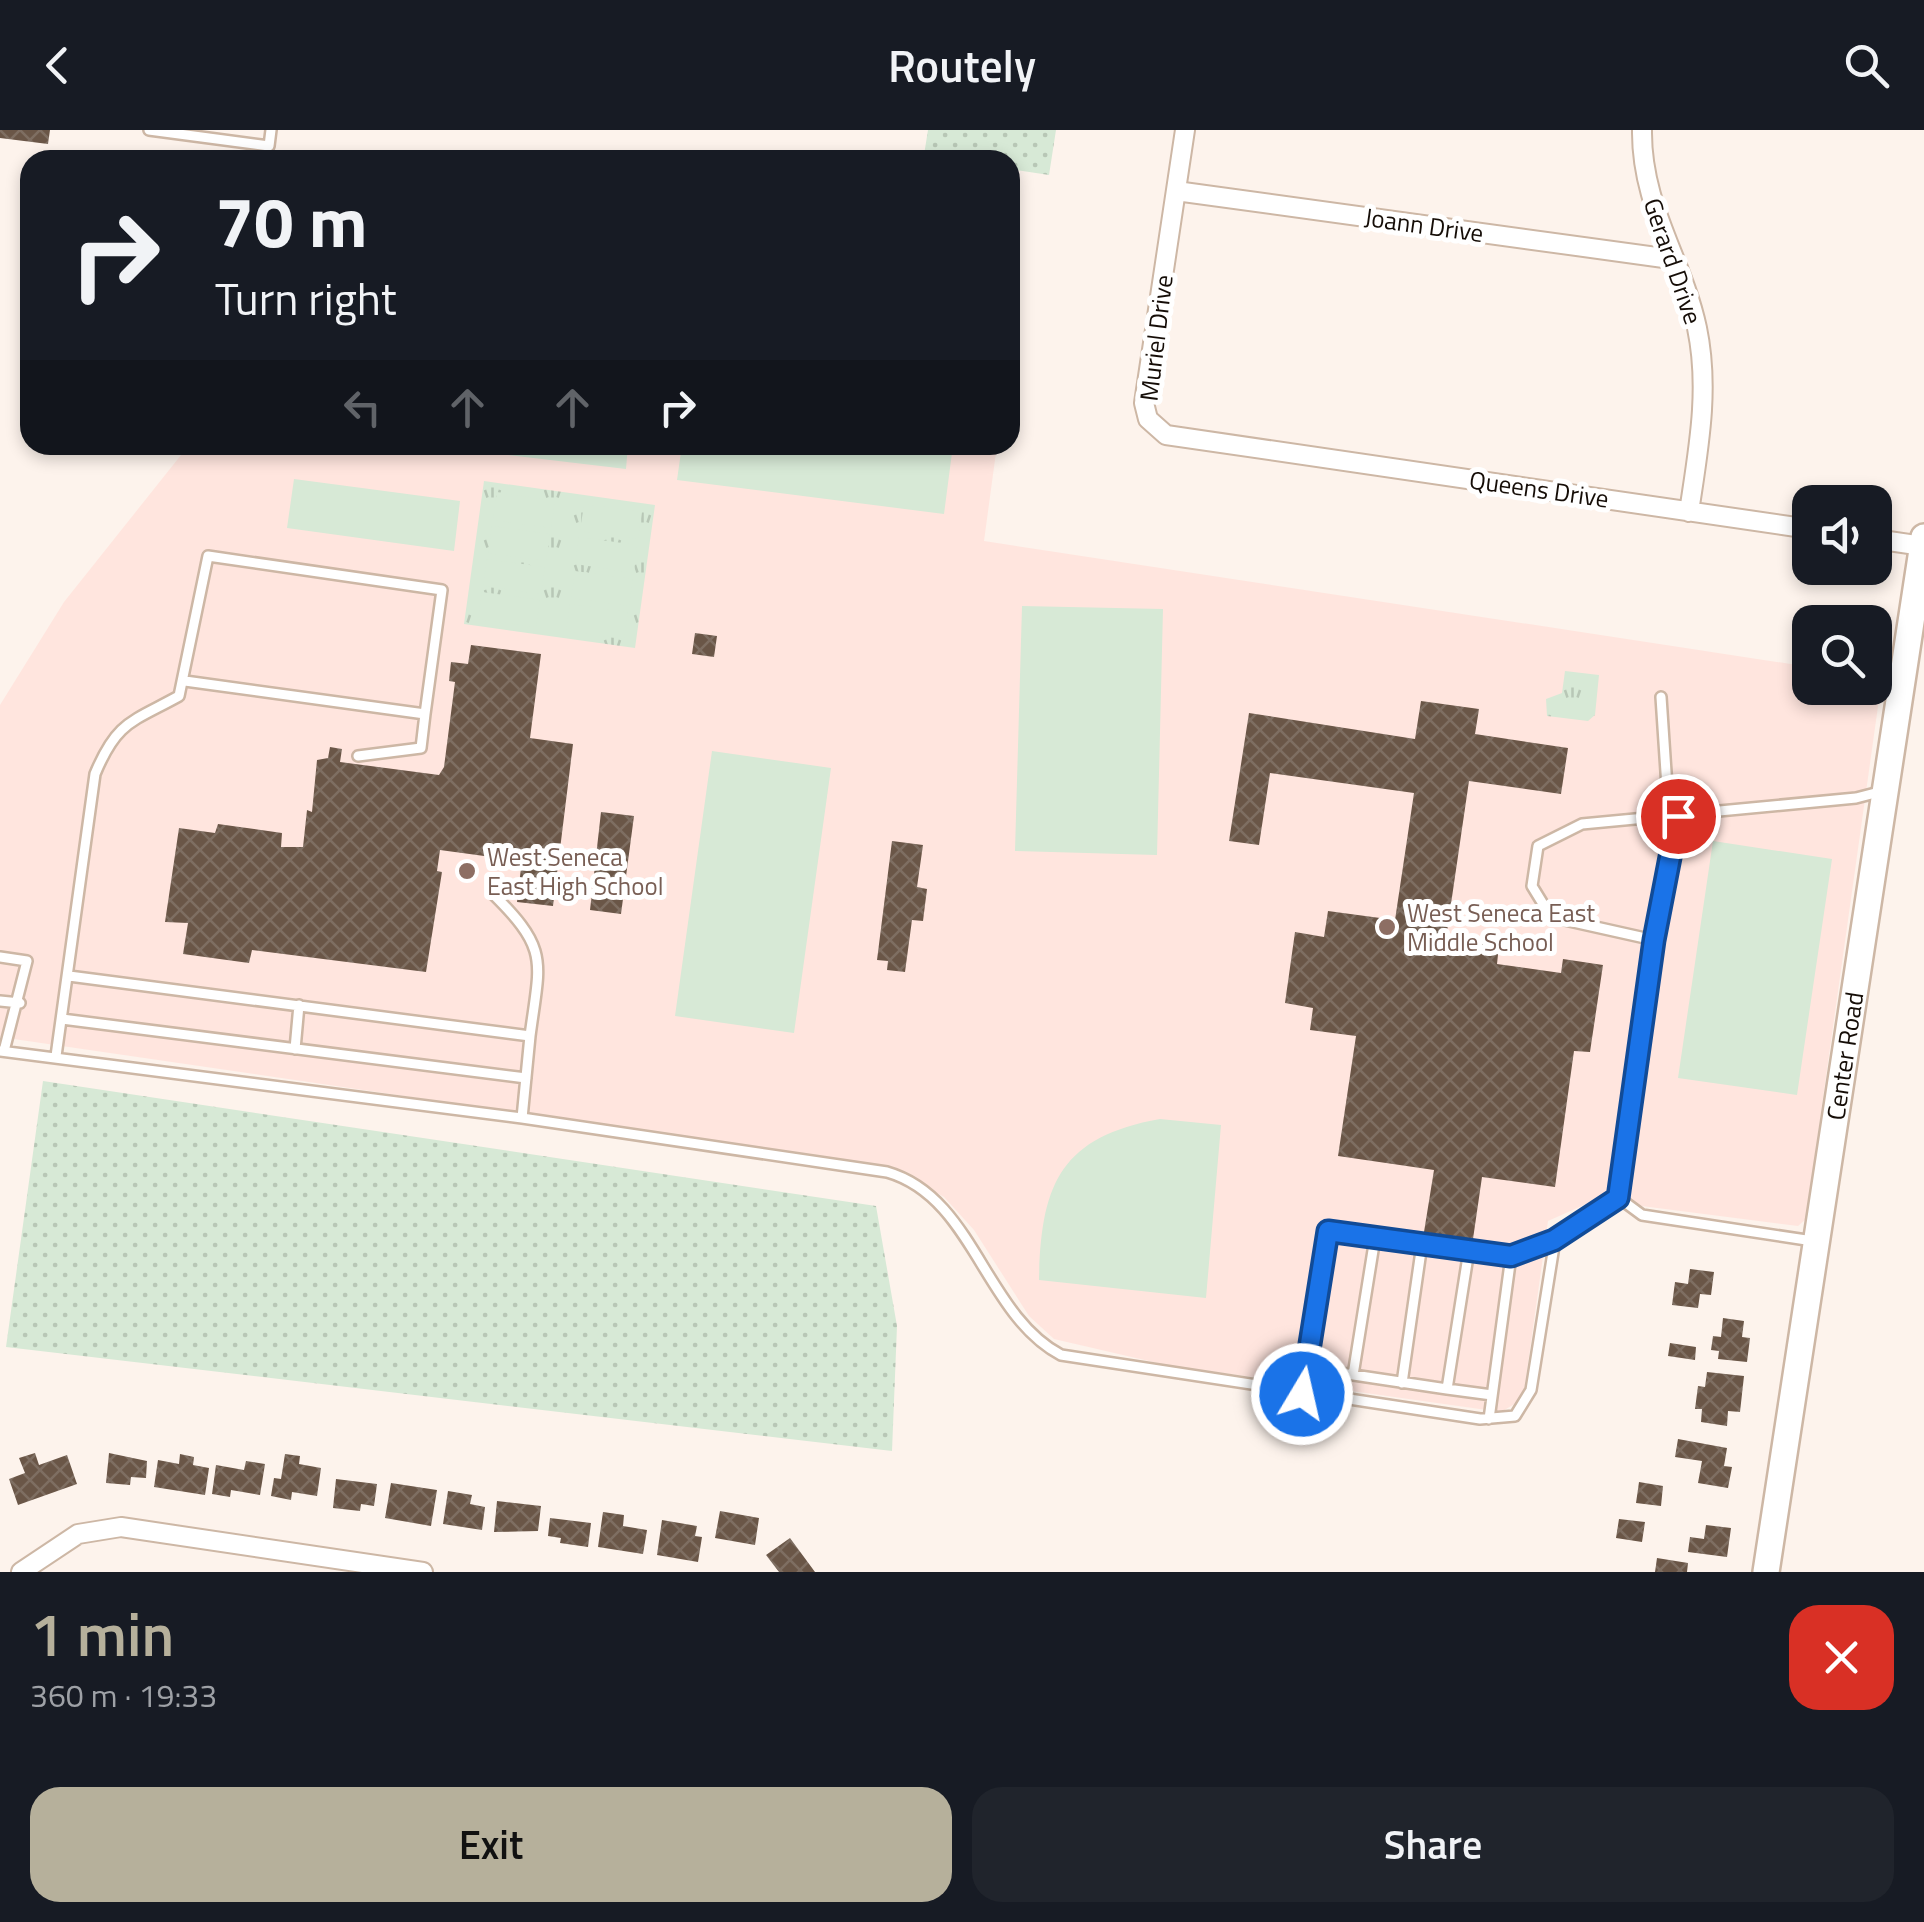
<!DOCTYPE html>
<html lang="en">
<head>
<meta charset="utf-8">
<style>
  body { margin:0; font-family:"Titillium Web",sans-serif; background:#20242c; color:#f1f3f6; height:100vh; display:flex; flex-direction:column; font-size:38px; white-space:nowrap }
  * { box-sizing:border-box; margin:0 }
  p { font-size:32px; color:#9ea1a6 }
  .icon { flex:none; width:55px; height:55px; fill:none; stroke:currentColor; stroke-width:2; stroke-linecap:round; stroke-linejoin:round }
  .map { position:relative; height:1442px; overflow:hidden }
  .drawer { display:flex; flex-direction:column; background:#171b24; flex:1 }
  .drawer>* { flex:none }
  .hud { position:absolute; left:20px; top:20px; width:1000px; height:305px; border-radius:30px; box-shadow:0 5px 15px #0003; background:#171b24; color:#f1f3f6; overflow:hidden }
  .fabs { position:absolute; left:1792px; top:355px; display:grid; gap:20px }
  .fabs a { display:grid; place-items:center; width:100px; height:100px; border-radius:20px; background:#171b24; box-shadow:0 5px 15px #0003; font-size:50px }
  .pin { position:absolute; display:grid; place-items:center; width:85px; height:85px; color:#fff; margin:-42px; border:5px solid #fff; border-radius:50%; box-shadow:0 2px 10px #0007 }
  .me { position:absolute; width:110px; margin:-55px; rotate:9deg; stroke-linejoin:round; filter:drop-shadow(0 0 8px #0008) }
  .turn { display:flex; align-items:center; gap:35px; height:210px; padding:0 30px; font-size:45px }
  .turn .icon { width:130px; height:130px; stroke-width:2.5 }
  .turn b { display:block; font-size:70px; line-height:85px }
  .lanes { display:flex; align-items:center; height:95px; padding:0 30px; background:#0003; justify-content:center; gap:50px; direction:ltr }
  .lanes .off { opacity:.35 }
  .round { display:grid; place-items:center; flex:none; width:105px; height:105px; border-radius:30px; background:#20242c }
  .headline { display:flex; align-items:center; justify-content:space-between; height:170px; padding:0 30px }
  h1 { font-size:60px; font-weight:600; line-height:75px; color:#b6b09b }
  .cta { display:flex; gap:20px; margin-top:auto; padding:20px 30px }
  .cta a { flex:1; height:115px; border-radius:30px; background:#b6b09b; color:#111; font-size:40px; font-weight:600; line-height:115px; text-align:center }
  .cta a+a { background:#20242c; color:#f1f3f6 }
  header { display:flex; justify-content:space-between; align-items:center; height:130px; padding:0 30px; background:#171b24; font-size:45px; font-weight:600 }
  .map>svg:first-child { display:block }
</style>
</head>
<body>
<header><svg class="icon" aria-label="back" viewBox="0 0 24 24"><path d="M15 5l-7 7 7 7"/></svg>Routely<svg class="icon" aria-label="search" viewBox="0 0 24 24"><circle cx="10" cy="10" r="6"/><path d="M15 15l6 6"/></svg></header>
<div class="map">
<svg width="1924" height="1442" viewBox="0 0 1924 1442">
  <defs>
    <pattern id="grass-dots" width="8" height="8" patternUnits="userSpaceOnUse" patternTransform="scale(2.5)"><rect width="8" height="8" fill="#d7e9d6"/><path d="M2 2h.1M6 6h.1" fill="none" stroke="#b8c7b6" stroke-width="1.8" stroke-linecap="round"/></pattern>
    <pattern id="park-tufts" width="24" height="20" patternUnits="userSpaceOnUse" patternTransform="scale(2.5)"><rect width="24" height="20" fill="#d7e9d6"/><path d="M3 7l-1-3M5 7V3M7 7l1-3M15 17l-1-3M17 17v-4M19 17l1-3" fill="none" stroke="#b8c7b6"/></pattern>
    <pattern id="building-cross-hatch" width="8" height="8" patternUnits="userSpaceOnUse" patternTransform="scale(2.5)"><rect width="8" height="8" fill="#6a5647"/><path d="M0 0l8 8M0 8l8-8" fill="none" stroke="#7e6e62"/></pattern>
  </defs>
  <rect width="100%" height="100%" fill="#fdf3ec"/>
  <path fill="#ffe5de" d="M189 315 307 320 309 315H997L984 411 1810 537V558H1875V547L1882 548 1806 1089 1798 1096 1595 1070 1548 1091 1523 1269 1501 1282 1166 1235 1054 1209 1029 1186 974 1100 944 1067 891 1037 0 907V575L64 472Z"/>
  <path fill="url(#grass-dots)" d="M928 0H1056L1049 45 1010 39V30L924 25Z
    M43 951 876 1076 897 1196 892 1321 6 1217Z"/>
  <path fill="url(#park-tufts)" d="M484 351 655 375 635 518 464 494Z
    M1565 541 1599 545 1595 585 1588 591 1547 586 1546 569 1562 563Z"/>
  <path fill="#d7e9d6" d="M422 315H628L626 339Z
    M682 315H953L944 384 677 350Z
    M294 349 460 371 454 421 287 398Z
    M497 362 555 371 551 398 493 390Z
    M584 374 642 382 638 409 580 401Z
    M492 396 550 404 546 431 488 423Z
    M579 407 637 415 634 443 575 434Z
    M487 429 545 437 541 464 483 456Z
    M575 441 633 449 629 476 571 468Z
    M482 462 540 470 536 497 478 489Z
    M570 474 628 482 624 509 566 501Z
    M1022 476 1163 479 1157 725 1015 721Z
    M712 621 831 638 794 903 675 886Z
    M1713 711 1832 729 1797 965 1678 948Z
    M1160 989 1221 995 1206 1168 1039 1150C1041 1056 1059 1007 1160 989Z"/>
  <path fill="url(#building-cross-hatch)" d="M0 0H50L48 14 0 8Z
    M695 503 717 506 714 527 692 524Z
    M471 515 541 524 530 608 573 614 553 776 517 772 521 738 513 737 514 730 440 720 437 741 442 742 426 842 252 820 249 833 183 824 188 793 165 792 179 698 215 703 218 694 282 703 281 717H303L307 680 312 682 317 630 328 628 330 617 342 619 340 632 439 645 444 637 455 552 449 551 451 532 468 534Z
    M1421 571 1479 579 1475 604 1568 618 1561 664 1469 651 1446 808 1499 815 1497 834 1561 843 1563 829 1603 835 1590 922 1574 921 1555 1057 1482 1047 1473 1109 1424 1102 1434 1040 1338 1026 1356 906 1310 900 1313 878 1285 873 1295 802 1324 807 1328 781 1395 790 1414 663 1270 643 1259 715 1229 711 1249 583 1415 609Z
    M601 682 634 686 621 784 590 780Z
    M892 711 923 715 917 757 927 759 923 791 912 790 905 842 887 840 888 831 877 830Z
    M1690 1139 1714 1142 1711 1165 1700 1164 1698 1178 1672 1175 1675 1152 1688 1154Z
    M1723 1188 1744 1191 1742 1207 1750 1208 1747 1232 1718 1229 1719 1221 1711 1220 1713 1206 1721 1207Z
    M1670 1213 1696 1217 1695 1230 1668 1226Z
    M1707 1242 1744 1246 1740 1282 1728 1281 1727 1296 1701 1292 1702 1279H1695L1698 1256 1705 1257Z
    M1678 1309 1727 1318 1724 1336 1732 1337 1728 1358 1698 1353 1702 1331 1675 1327Z
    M35 1323 39 1335 67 1325 77 1354 18 1375 9 1349 25 1343 19 1328Z
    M109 1323 147 1331 146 1348 131 1347 130 1355 106 1353Z
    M180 1324 194 1327 193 1335 209 1338 205 1365 154 1357 158 1330 179 1334Z
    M285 1324 300 1326 299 1334 321 1338 317 1366 292 1362 291 1370 271 1366 274 1348 281 1349Z
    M246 1331 265 1334 260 1365 231 1360 230 1367 212 1364 216 1335 244 1340Z
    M336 1349 377 1354 374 1376 361 1374 360 1381 333 1378Z
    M1639 1352 1663 1356 1661 1376 1636 1373Z
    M391 1353 437 1360 431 1396 385 1388Z
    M448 1361 472 1365 470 1374 485 1377 482 1400 443 1394Z
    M497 1371 541 1376 538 1401 494 1402Z
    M720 1381 759 1388 755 1415 715 1408Z
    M603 1382 624 1385 623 1396 647 1400 643 1424 598 1417Z
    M550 1388 591 1393 588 1417 560 1413 561 1408 548 1406Z
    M1619 1389 1645 1392 1642 1412 1616 1408Z
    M662 1390 697 1396 695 1406 702 1407 698 1432 657 1425Z
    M1706 1395 1731 1398 1727 1427 1688 1422 1690 1407 1704 1409Z
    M790 1408 815 1442H779L766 1425Z
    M1657 1428 1688 1433 1687 1442H1655Z"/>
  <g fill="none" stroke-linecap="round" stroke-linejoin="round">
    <defs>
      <path id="service" d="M149 0 269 16 271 0
        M185 551 425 584 421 618 358 626
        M1661 567 1669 687
        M1677 686 1654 810 1551 787 1532 756 1538 716 1582 694 1856 668 1883 661
        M492 763C550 820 540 830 530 906
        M0 827 27 831 4 921
        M69 846 530 906 522 988
        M0 871 20 873
        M62 889 526 948
        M295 919 299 875
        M0 921 522 988 887 1042C974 1067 984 1184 1061 1225L1480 1289 1515 1286 1531 1260 1555 1110 1619 1068
        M56 926 95 644C117 591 132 592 179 566L208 426 442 460 425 584
        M1619 1068 1654 810
        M1619 1068 1642 1085 1813 1111
        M1469 1120 1447 1259 1492 1265
        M1307 1238 1447 1259
        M1353 1245 1375 1108
        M1402 1253 1422 1114
        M1303 1264 1327 1101 1511 1126 1555 1110
        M1489 1289 1511 1126"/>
      <path id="minor" d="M1185 0 1144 273 1148 289 1166 305 1810 399
        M1642 0C1641 76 1682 128 1697 198 1710 260 1698 321 1689 382
        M1176 61 1671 129
        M1875 409 1923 416
        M21 1442 78 1404 121 1397 423 1442"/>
      <g id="secondary">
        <path id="s1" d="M1766 1442 1924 407"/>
      </g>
    </defs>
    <use href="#service" stroke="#cdb7a5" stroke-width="14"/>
    <use href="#minor" stroke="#cdb7a5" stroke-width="22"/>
    <use href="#secondary" stroke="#cdb7a5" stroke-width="30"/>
    <use href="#service" stroke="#fff" stroke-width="9"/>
    <use href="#minor" stroke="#fff" stroke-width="18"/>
    <use href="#secondary" stroke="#fff" stroke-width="25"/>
  </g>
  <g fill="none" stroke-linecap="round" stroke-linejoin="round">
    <defs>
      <path id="route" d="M1302 1264 1328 1101 1511 1126 1554 1110 1618 1068 1654 810 1678 686"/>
    </defs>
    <use href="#route" stroke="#114b97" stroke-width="25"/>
    <use href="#route" stroke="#1a73e8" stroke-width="18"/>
  </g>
  <g fill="#8d6e63" stroke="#fff" stroke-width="4">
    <circle cx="467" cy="741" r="10"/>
    <circle cx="1387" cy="797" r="10"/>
  </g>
  <g text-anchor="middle" stroke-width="10" stroke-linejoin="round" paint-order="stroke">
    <g font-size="25" fill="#150d07" stroke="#fff">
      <text transform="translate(1424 95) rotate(8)" y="9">Joann Drive</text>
      <text transform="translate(1673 131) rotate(71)" y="9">Gerard Drive</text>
      <text transform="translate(1156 208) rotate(-83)" y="9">Muriel Drive</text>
      <text transform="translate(1539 359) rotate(8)" y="9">Queens Drive</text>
      <text dy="9" stroke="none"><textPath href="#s1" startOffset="522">Center Road</textPath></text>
    </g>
    <g font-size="25" fill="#785e54" stroke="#fff" text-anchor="start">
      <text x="487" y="736">West Seneca<tspan x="487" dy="29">East High School</tspan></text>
      <text x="1407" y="792">West Seneca East<tspan x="1407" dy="29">Middle School</tspan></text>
    </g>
  </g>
</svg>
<div class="fabs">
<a><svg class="icon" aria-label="sound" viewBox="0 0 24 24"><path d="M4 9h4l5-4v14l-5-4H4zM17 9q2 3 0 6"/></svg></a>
<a><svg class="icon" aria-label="search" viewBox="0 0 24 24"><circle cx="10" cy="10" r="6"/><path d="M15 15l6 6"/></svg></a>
</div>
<div class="pin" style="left:1678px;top:686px;background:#d93025"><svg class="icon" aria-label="arrive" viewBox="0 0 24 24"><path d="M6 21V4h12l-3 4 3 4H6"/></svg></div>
<svg class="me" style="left:1302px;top:1264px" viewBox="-20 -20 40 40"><circle r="17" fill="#1a73e8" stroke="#fff" stroke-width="3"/><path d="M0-11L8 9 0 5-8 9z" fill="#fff"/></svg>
<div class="hud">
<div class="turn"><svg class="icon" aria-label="right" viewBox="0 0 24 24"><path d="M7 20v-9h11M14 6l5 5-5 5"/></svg><div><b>70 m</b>Turn right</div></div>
<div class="lanes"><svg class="icon off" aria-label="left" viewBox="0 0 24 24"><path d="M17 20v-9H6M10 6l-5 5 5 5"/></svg><svg class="icon off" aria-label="ahead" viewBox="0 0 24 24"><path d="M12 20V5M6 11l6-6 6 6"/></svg><svg class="icon off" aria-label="ahead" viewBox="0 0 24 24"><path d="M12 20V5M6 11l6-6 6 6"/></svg><svg class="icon" aria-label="right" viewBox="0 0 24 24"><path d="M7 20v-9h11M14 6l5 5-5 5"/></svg></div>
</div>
</div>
<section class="drawer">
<div class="headline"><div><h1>1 min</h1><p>360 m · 19:33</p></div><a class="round" style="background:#d93025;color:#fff"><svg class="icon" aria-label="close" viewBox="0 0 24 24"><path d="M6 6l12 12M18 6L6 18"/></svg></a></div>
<div class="cta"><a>Exit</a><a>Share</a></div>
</section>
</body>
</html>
